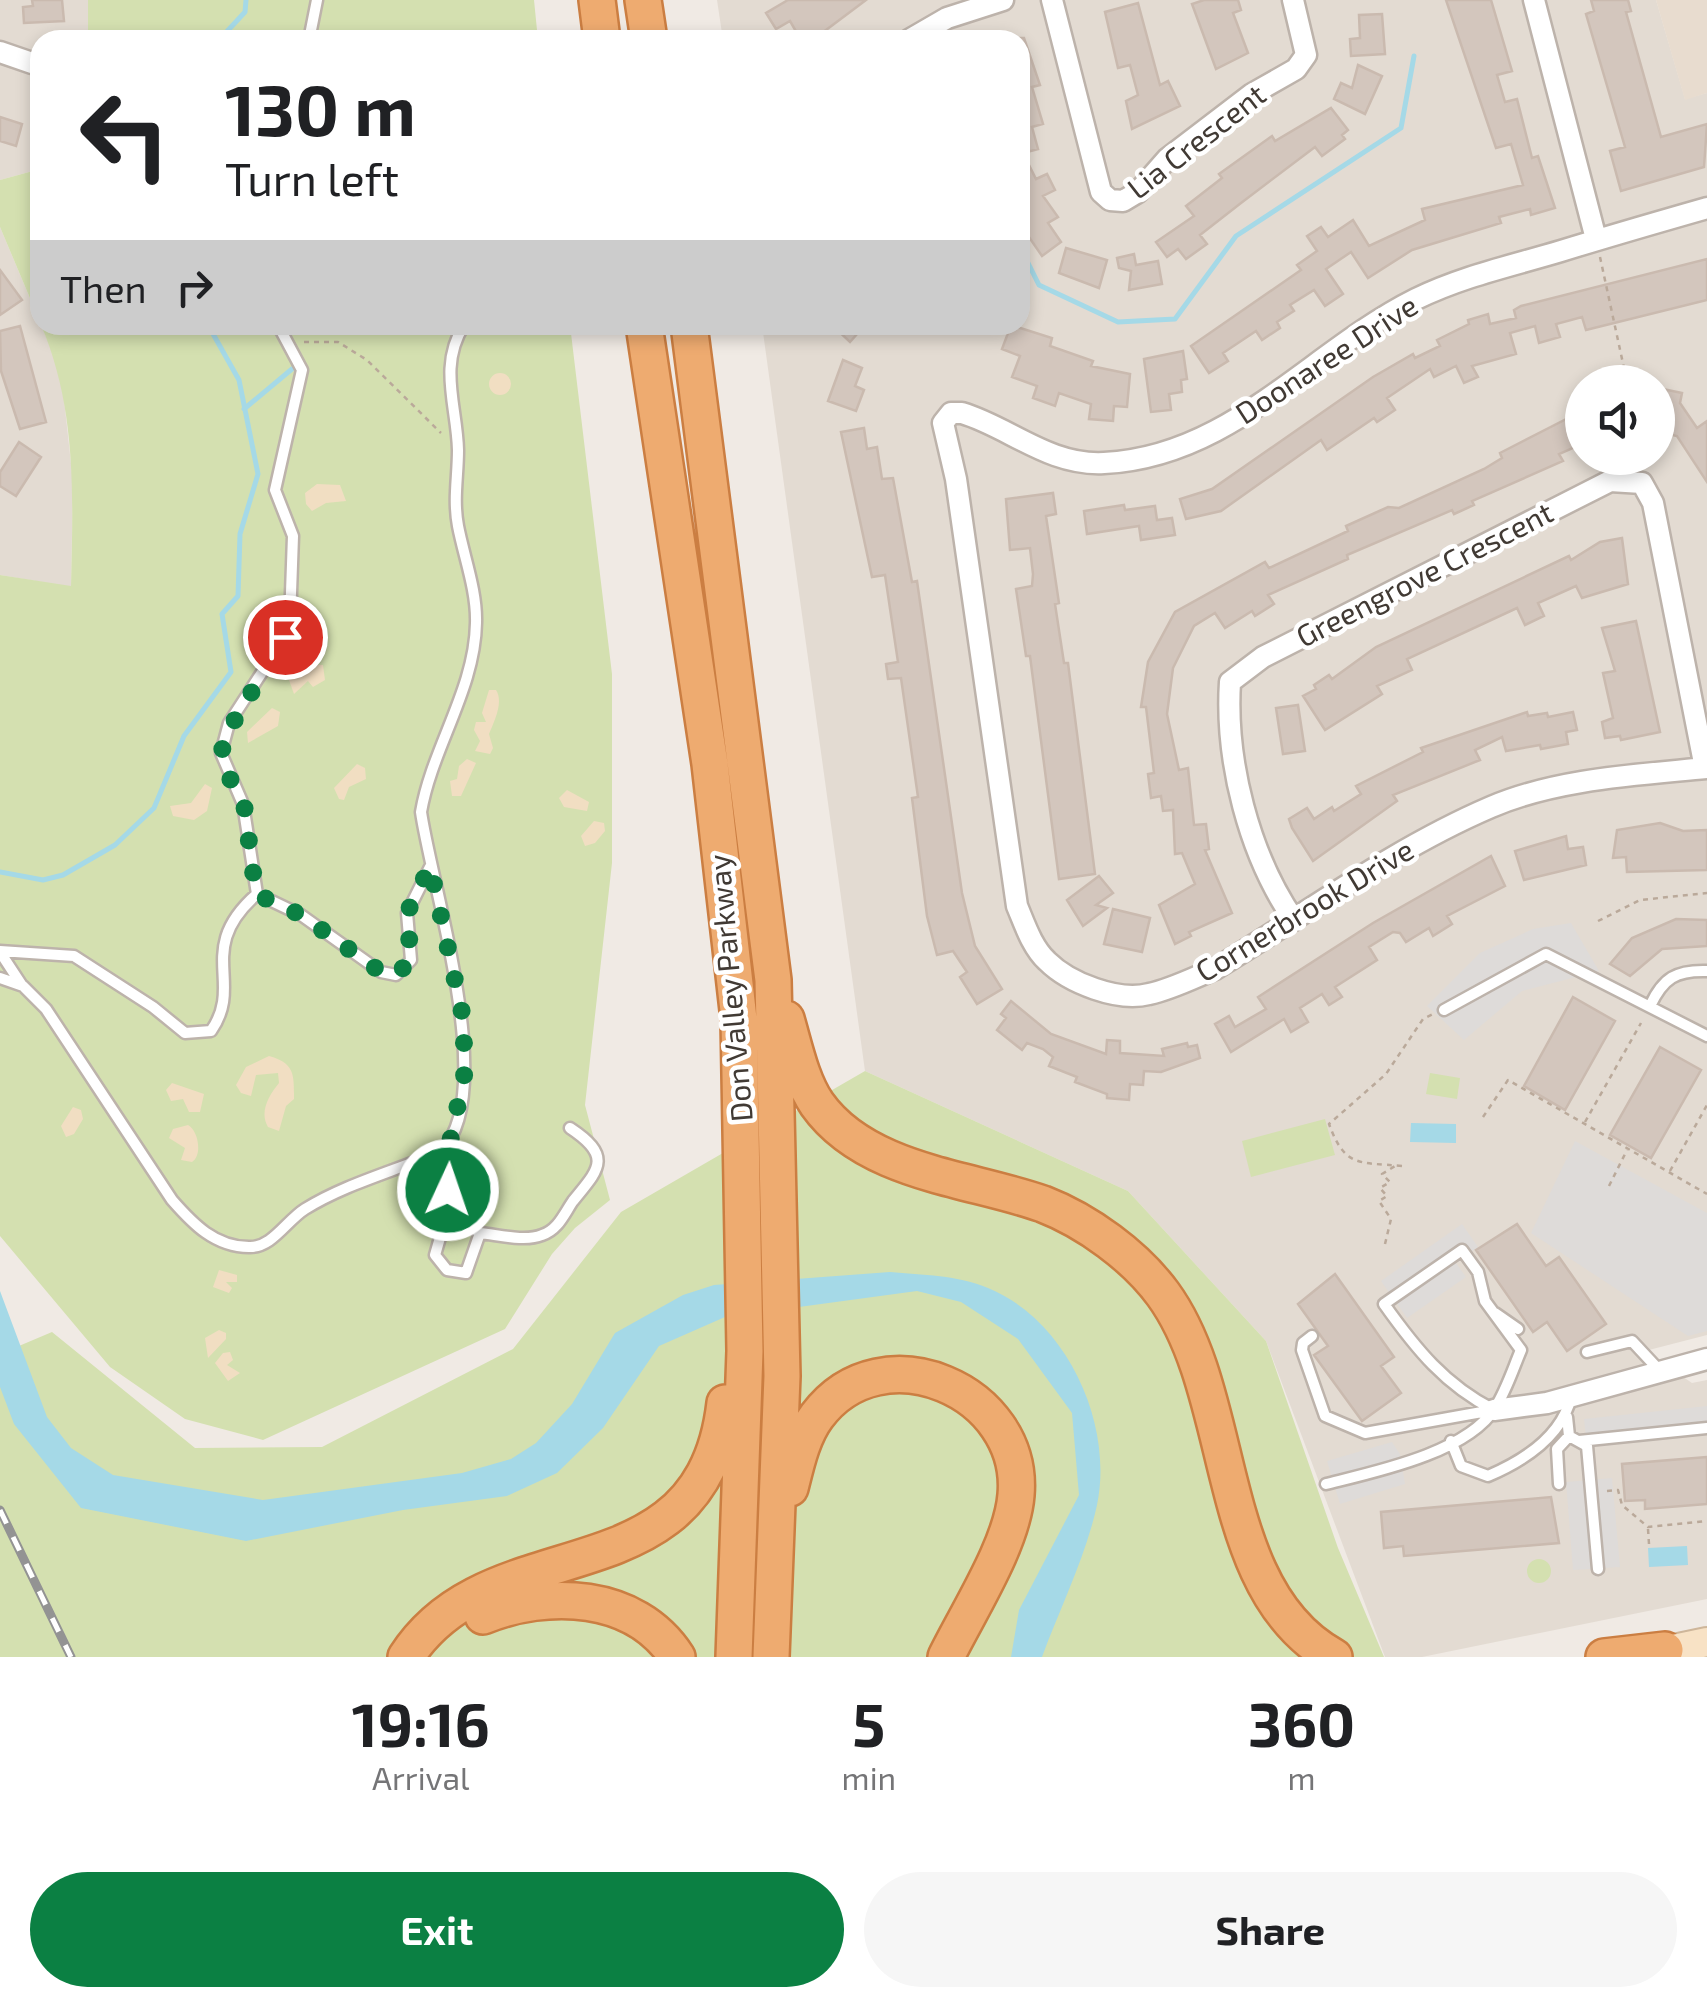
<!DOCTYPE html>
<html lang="en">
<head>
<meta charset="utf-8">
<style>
  body { margin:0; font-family:"Exo 2",sans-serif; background:#f6f6f6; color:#202124; height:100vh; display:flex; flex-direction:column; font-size:38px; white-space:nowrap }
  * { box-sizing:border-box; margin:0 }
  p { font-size:32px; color:#757577 }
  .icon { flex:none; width:55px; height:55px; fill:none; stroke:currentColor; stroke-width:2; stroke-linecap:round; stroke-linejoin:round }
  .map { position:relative; height:1657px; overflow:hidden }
  .drawer { display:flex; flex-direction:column; background:#fff; flex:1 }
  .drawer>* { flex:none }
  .hud { position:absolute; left:30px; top:30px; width:1000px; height:305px; border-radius:30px; box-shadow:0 5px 15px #0003; background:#fff; color:#202124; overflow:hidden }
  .buttons { position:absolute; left:1565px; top:365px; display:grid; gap:20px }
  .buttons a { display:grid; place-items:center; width:110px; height:110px; border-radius:50%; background:#fff; box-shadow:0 5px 15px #0003; font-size:50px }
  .pin { position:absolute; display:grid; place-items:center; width:85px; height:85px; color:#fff; margin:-42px; border:5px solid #fff; border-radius:50%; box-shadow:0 2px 10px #0007 }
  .me { position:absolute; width:110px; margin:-55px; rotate:3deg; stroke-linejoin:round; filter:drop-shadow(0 0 8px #0008) }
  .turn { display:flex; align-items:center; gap:35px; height:210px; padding:0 30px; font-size:45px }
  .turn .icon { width:130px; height:130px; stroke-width:2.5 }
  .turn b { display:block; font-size:70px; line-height:85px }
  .then { display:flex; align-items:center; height:95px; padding:0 30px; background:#0003; gap:20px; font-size:38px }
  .eta { display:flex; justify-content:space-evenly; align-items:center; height:170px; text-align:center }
  .eta b { font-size:60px; font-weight:700; line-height:70px }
  .cta { display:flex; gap:20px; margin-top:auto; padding:20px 30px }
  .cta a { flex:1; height:115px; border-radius:60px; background:#0b8043; color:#fff; font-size:40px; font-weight:700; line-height:115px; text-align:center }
  .cta a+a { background:#f6f6f6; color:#202124 }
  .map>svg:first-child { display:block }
</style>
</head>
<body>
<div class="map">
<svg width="1707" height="1657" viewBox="0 0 1707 1657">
  <rect width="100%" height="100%" fill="#f0eae4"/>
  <path fill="#e3dbd2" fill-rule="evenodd" d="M0 0H88V40H40V169L0 180Z
    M717 0H1656L1685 99 1707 93V1335L1645 1351 1692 1383 1707 1380V1599L1422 1657H1385L1266 1341 1128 1191 865 1071 762 325H1020V40H723ZM1582 382H1658V458H1582Z
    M0 227 61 372 73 482 71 587 0 575Z"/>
  <path fill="#e8dccf" d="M1656 0H1707V93L1685 100Z"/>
  <path fill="#d4e0b0" d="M88 0H534L538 40H88Z
    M40 169V322L0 227V180Z
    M41 325H570L612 674V863L585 1105 610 1200 575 1228 552 1254 505 1329 263 1440 185 1419 110 1367 0 1236V575L71 586C73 496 77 409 41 325Z
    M865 1071 1128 1191 1266 1341 1338 1548 1384 1657H0V1354L52 1332 195 1448 322 1447 513 1349 621 1212Z
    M1430 1073 1460 1078 1457 1099 1426 1094Z
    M1325 1119 1335 1155 1251 1177 1242 1141Z
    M1527 1571a12 12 0 1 1 24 0a12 12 0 1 1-24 0Z"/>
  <path fill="#f1dec2" d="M489 384a11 11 0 1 1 22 0a11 11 0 1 1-22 0Z
    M317 484 340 485 346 501 326 503 312 511 306 504 305 493Z
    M306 664 323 665 325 680 313 687 308 681 294 694 289 680Z
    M489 690H496C504 702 494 722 489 734L493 748 490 754 475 751 480 741 474 730 476 722H486L482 713Z
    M272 708 280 712 278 726 248 743 247 732Z
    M467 759 476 763 461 796H452L450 781 457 779 459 766Z
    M357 764 365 768 366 779 349 787 344 800 339 799 334 788Z
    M205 784 212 788 207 811 194 820 173 816 170 806 191 803Z
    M567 790 589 802 587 811 564 807 559 798Z
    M594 821 604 823 605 831 595 843 585 846 581 836Z
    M269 1056C295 1063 294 1075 294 1099L286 1106 279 1131 268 1127C259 1112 269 1095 279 1083L278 1073 256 1075 251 1096 241 1093 236 1085 246 1067Z
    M172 1083 204 1094 200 1112H189L183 1099 171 1101 166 1090Z
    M73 1107 81 1110 83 1119 74 1134 66 1137 61 1126Z
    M188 1125C198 1130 203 1155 192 1162L181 1160 185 1148 169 1138 173 1129Z
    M219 1270 237 1275V1282H226L232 1288 229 1293 213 1287Z
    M219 1330 226 1333V1339L208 1358 205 1338Z
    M230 1352 233 1360 227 1365 240 1373 228 1381 215 1363 223 1353Z"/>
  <path fill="#dedbd9" d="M1571 923 1599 971 1522 991 1464 1040 1427 1006 1480 953 1533 929Z
    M1575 1141 1707 1213V1331L1688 1336 1531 1233Z
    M1462 1224 1478 1247 1456 1263 1466 1277 1407 1318 1381 1281Z
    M1707 1406V1434L1587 1447 1584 1419Z
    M1392 1442 1400 1454 1405 1484 1340 1504 1327 1461Z
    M1612 1478 1620 1567 1573 1570 1566 1482Z"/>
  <path fill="#a5d9e7" d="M1411 1123 1456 1124V1143L1410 1142Z
    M890 1272C922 1275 958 1275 988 1288 1067 1320 1114 1424 1097 1505 1086 1556 1060 1608 1042 1657H1011L1019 1610 1079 1495 1072 1413 1018 1339 961 1302 917 1291 725 1317 659 1346 603 1428 557 1473 507 1496 403 1510 246 1541 81 1508 14 1424 0 1387V1291L47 1417 71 1448 113 1475 263 1500 462 1473 511 1459 536 1443 572 1404 615 1333 683 1295 714 1285Z
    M1687 1546 1688 1565 1649 1567 1648 1548Z"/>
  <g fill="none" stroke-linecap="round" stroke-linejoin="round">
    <path stroke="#a5d9e7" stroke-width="5" d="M219 40 245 12 246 0
      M1020 247 1039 285 1118 322 1175 319 1236 236 1401 128 1414 56
      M244 409 292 369
      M0 872 43 880 63 875 115 845 154 808 184 736 231 672 222 614 238 596 240 534 258 474 239 380 208 325"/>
  </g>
  <path fill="#d3c6bd" stroke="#cabaaf" stroke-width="2.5" d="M32 0H62L64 21 24 23 23 7 33 6Z
    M788 0H866L814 39 806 40H801L790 21 776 29 766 13Z
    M1204 0H1238L1241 10 1233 13 1248 53 1216 69 1192 4Z
    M1446 0H1491L1512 71 1497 75 1505 102 1517 99 1532 158 1538 156 1555 208 1531 215 1530 209 1499 217 1501 223 1412 250 1368 278 1351 252 1326 269 1343 294 1325 306 1314 290 1290 305 1294 311 1277 322 1280 328 1262 340 1256 331 1223 353 1228 361 1209 373 1191 346 1301 270 1297 265 1317 251 1307 236 1321 227 1328 237 1353 220 1369 246 1425 220 1422 209 1523 185 1511 144 1496 148Z
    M1591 0H1628L1631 11 1626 12 1661 137 1707 124 1704 167 1621 191 1610 151 1625 147 1586 14 1594 11Z
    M1138 3 1160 85 1168 81 1180 106 1132 129 1126 101 1138 95 1130 65 1118 68 1105 12Z
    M1382 14 1385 54 1351 56 1350 39 1360 38 1359 15Z
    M1020 38H1024L1040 85 1032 87 1043 124 1032 127 1038 149 1023 153 1036 179 1047 174 1055 190 1043 196 1058 217 1048 223 1061 242 1042 256 1020 224 1026 218 1020 206Z
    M1358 65 1382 76 1365 114 1334 99 1341 83 1352 88Z
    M1331 108 1348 130 1342 135 1345 139 1322 156 1315 147 1241 203 1200 235 1207 244 1186 259 1178 249 1167 257 1156 242 1194 216 1186 206 1222 178 1219 174 1272 136 1275 141Z
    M0 117 22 124 16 146 0 141Z
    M1066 248 1107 260 1099 288 1059 273Z
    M1134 254 1136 265 1158 261 1162 284 1129 290 1131 271 1119 268 1117 258Z
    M1707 259V300L1586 330 1582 317 1556 324 1560 337 1539 343 1535 326 1510 333 1516 354 1472 366 1478 377 1464 383 1456 366 1434 377 1430 369 1387 398 1395 410 1377 422 1374 418 1327 450 1321 440 1221 511 1186 519 1180 499 1212 489 1373 377 1413 354 1415 358 1440 346 1437 340 1469 324 1468 320 1488 314 1490 324 1516 318 1514 310 1521 306Z
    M0 270 22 300 0 315Z
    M832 325H865L850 342Z
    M1011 325 1052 338 1050 346 1093 361 1091 366 1130 374 1127 407 1114 406 1113 421 1089 419 1091 404 1059 393 1055 406 1033 398 1037 386 1012 377 1020 356 1002 349Z
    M20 326 46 422 20 429 1 371 0 331Z
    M1183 351 1187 379 1181 380 1182 392 1169 394 1171 410 1151 412 1144 359Z
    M843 360 862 368 855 386 864 390 856 411 828 401Z
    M1658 388 1682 393 1680 403 1697 428 1707 421V482L1677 436 1658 432Z
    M1582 411V444L1559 454 1563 461 1472 501 1474 505 1454 514 1452 510 1347 555 1348 559 1268 595 1274 604 1255 616 1252 611 1225 628 1215 613 1194 626 1173 668 1167 714 1179 770 1188 768 1194 825 1206 824 1209 849 1205 850 1232 913 1189 932 1191 936 1175 944 1159 905 1195 884 1182 853 1175 854 1173 810 1163 811 1161 796 1151 798 1148 774 1154 773 1146 707H1141L1148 662 1175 612 1265 562 1269 568 1348 531 1346 526 1388 507 1399 508 1484 469 1502 458 1500 453Z
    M864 428 867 449 877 447 882 479 893 478 912 582 917 581 962 893 975 946 1002 989 977 1004 960 977 967 972 953 951 937 955 927 916 912 798 918 797 901 678 888 679 886 664 898 662 885 575 872 577 841 432Z
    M19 442 41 457 16 496 0 486V472Z
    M1053 493 1056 514 1046 516 1059 603 1055 604 1064 663H1068L1095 874 1059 879 1030 656H1026L1016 589 1032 586 1033 574 1030 548 1010 550 1006 499Z
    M1124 505 1125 510 1155 506 1157 520 1172 518 1175 535 1141 540 1139 526 1087 534 1084 511Z
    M1622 538 1628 584 1582 598 1576 586 1538 603 1544 616 1525 625 1517 608 1407 659 1412 670 1377 686 1382 694 1325 730 1303 696 1316 689 1314 685 1329 675 1332 679 1376 647 1569 556 1571 560 1600 542Z
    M1636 621 1660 732 1621 740 1620 736 1605 738 1602 722 1613 718 1603 673 1615 671 1602 628Z
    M1298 705 1305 751 1283 754 1276 708Z
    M1527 712 1528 716 1547 713 1548 717 1573 712 1577 730 1566 732 1568 744 1541 749 1540 745 1506 751 1502 737 1475 750 1480 760 1393 795 1397 801 1313 861 1292 828 1289 819 1307 808 1314 819 1332 807 1334 811 1361 794 1356 786 1423 752 1421 748Z
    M1660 823 1683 831 1707 830V870L1627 872 1626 857 1613 858 1617 830Z
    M1566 836 1568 849 1583 847 1586 865 1524 880 1515 851Z
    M1491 856 1505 886 1447 916 1452 924 1433 936 1429 928 1406 942 1400 933 1393 932 1369 947 1377 960 1335 987 1342 997 1329 1005 1322 994 1300 1008 1308 1022 1291 1032 1284 1019 1231 1052 1215 1024 1229 1016 1235 1027 1266 1009 1258 997 1373 923Z
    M1099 876 1113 893 1096 905 1107 908 1083 926 1067 900Z
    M1113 909 1150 918 1142 952 1104 944Z
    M1676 919 1707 920V946L1662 949 1630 976 1610 964 1632 938Z
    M1573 997 1615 1021 1565 1110 1524 1086Z
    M1011 1001 1051 1034 1106 1054 1107 1040 1120 1041V1053L1164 1056 1162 1049 1187 1043 1188 1047 1197 1045 1200 1058 1161 1072 1144 1071 1143 1085 1130 1084 1129 1100 1107 1098V1094L1075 1082 1077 1077 1049 1066 1053 1057 1043 1049 1027 1043 1022 1050 997 1030 1006 1018 1001 1014Z
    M1660 1047 1701 1070 1651 1158 1610 1135Z
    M1517 1224 1546 1266 1559 1257 1606 1324 1567 1351 1547 1322 1533 1332 1476 1250Z
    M1335 1274 1394 1357 1381 1366 1401 1393 1362 1421 1314 1355 1328 1346 1298 1304Z
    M1707 1457V1504L1645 1509V1500L1625 1501 1622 1464Z
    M1551 1497 1559 1543 1404 1556 1403 1546 1384 1548 1381 1512Z"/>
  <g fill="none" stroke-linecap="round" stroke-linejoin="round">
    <defs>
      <path id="service" d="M309 40 317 0
        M257 894 301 915 381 972 396 975 411 960 407 913 430 867
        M0 951 74 956 153 1007 185 1033 211 1031C245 983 194 949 257 894L243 804 221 753 229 723 285 637 290 621 293 536 275 490 302 370 278 325
        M0 952 21 984
        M0 978 23 986 46 1009 172 1200C193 1224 215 1247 249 1247 272 1248 286 1221 305 1209 347 1183 396 1171 441 1151 499 1095 432 888 421 812 432 748 475 689 476 623 477 591 464 557 458 526 453 499 458 477 458 450 457 406 438 366 464 325
        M1650 1006C1663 978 1676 970 1707 971
        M1444 1010 1546 954 1707 1036
        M451 1142 448 1210 435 1255 447 1270 466 1273 480 1233C499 1235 525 1242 542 1235 558 1230 564 1214 573 1201 598 1170 614 1157 570 1128
        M448 1210 480 1233
        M1495 1313 1518 1329
        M1312 1336 1303 1343 1302 1350 1325 1416 1365 1433 1493 1410
        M1587 1352 1632 1341 1660 1371
        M1567 1417 1569 1436 1587 1446 1598 1569
        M1451 1441 1461 1466 1488 1476C1523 1461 1562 1436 1571 1397
        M1579 1441 1707 1428
        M1326 1484C1374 1472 1467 1453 1495 1408 1506 1391 1513 1369 1521 1350L1485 1301 1478 1272 1462 1250 1384 1304C1416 1349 1445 1385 1494 1410
        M1559 1484 1557 1449 1569 1436"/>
      <path id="minor" d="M1052 0 1101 192 1110 200 1123 201 1138 192 1167 159 1252 94 1296 69 1306 55 1293 0
        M1534 0 1596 239
        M909 40 947 18 1003 0
        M0 52 32 63
        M1707 208C1658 222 1609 236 1561 251 1511 266 1463 276 1416 299 1310 352 1231 457 1104 463 1049 466 1009 427 962 413H951L943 423 956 479 1017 906C1025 925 1032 947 1047 961 1069 983 1118 1002 1149 994 1172 989 1193 978 1215 969 1306 914 1393 849 1491 807 1556 779 1636 775 1707 768
        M1294 920C1249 855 1225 761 1230 682L1263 657 1610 481 1642 483 1653 503 1705 768
        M1494 1410 1547 1403 1707 1359"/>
      <path id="secondary" d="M1645 1655 1707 1642"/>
      <path id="motorway" d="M597 0 602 40
        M643 0 649 40
        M644 325 710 764 739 1019 745 1351 734 1657
        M689 325 773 980 782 1376 771 1657
        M786 1019C794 1046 801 1081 817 1104 866 1173 970 1178 1043 1204 1087 1221 1135 1256 1163 1294 1239 1398 1212 1590 1334 1657
        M790 1488C796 1464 802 1436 817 1416 882 1329 1025 1391 1016 1495 1012 1545 968 1612 946 1657
        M483 1616C547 1590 635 1592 677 1657
        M406 1657C492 1523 702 1604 725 1403
        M1604 1657 1665 1650"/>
    </defs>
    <use href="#service" stroke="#bdb3ab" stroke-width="15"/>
    <use href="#minor" stroke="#bdb3ab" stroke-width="25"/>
    <use href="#secondary" stroke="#ceb69a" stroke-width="32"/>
    <use href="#motorway" stroke="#cb7e42" stroke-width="40"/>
    <path stroke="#baa99a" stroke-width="2.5" stroke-dasharray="5 5" stroke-linecap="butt" d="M1600 257 1627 382
      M304 342H338L367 360 441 433
      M1598 921 1640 900 1707 893
      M1483 1117 1508 1080 1707 1194
      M1585 1122 1641 1023
      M1402 1166C1359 1162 1345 1168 1329 1124L1386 1074 1423 1019 1433 1014
      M1670 1171 1707 1105
      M1609 1186 1627 1150
      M1385 1244 1391 1219 1379 1201 1387 1196 1380 1188 1390 1182 1382 1174 1395 1166
      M1607 1491 1618 1490 1622 1505 1648 1527 1707 1521
      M1648 1529 1649 1544"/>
    <use href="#service" stroke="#fff" stroke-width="10"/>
    <use href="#minor" stroke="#fff" stroke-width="20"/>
    <use href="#secondary" stroke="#f8e2c5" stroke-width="28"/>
    <use href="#motorway" stroke="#eeab70" stroke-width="35"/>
    <defs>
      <path id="rail" d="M0 1510 71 1657"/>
    </defs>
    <use href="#rail" stroke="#939393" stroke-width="9"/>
    <use href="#rail" stroke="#fff" stroke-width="5" stroke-dasharray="15" stroke-linecap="butt"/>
  </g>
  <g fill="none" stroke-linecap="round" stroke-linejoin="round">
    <path stroke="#0b8043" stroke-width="18" stroke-dasharray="0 32.4" d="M285 637 222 741 223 766 244 804 256 894 301 915 381 972 396 975 411 960 407 913 430 866 463 1017 465 1071 450 1142 448 1190"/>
  </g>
  <g text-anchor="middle" stroke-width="9" stroke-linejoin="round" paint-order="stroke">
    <g font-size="30" fill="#413a34" stroke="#fff">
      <text transform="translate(1197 142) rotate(-38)" y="10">Lia Crescent</text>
      <text transform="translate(1327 360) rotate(-33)" y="10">Doonaree Drive</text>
      <text transform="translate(1425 575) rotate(-27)" y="10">Greengrove Crescent</text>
      <text transform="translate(1305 911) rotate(-31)" y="10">Cornerbrook Drive</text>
      <text transform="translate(731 988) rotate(-95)" y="10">Don Valley Parkway</text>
    </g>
  </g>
</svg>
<div class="buttons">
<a><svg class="icon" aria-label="sound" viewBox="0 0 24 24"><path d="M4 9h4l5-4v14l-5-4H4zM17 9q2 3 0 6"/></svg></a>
</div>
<div class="pin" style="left:285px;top:637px;background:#d93025"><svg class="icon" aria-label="arrive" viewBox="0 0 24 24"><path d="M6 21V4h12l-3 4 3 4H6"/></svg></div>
<svg class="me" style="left:448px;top:1190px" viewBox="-20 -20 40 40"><circle r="17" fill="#0b8043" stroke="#fff" stroke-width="3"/><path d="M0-11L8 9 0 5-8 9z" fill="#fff"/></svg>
<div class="hud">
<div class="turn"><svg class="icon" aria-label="left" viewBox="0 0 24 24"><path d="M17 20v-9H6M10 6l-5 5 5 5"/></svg><div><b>130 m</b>Turn left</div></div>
<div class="then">Then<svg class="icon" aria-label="right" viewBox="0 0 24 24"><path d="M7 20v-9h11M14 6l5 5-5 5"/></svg></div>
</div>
</div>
<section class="drawer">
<div class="eta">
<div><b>19:16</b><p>Arrival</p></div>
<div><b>5</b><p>min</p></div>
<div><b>360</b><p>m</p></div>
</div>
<div class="cta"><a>Exit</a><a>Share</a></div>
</section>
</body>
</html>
